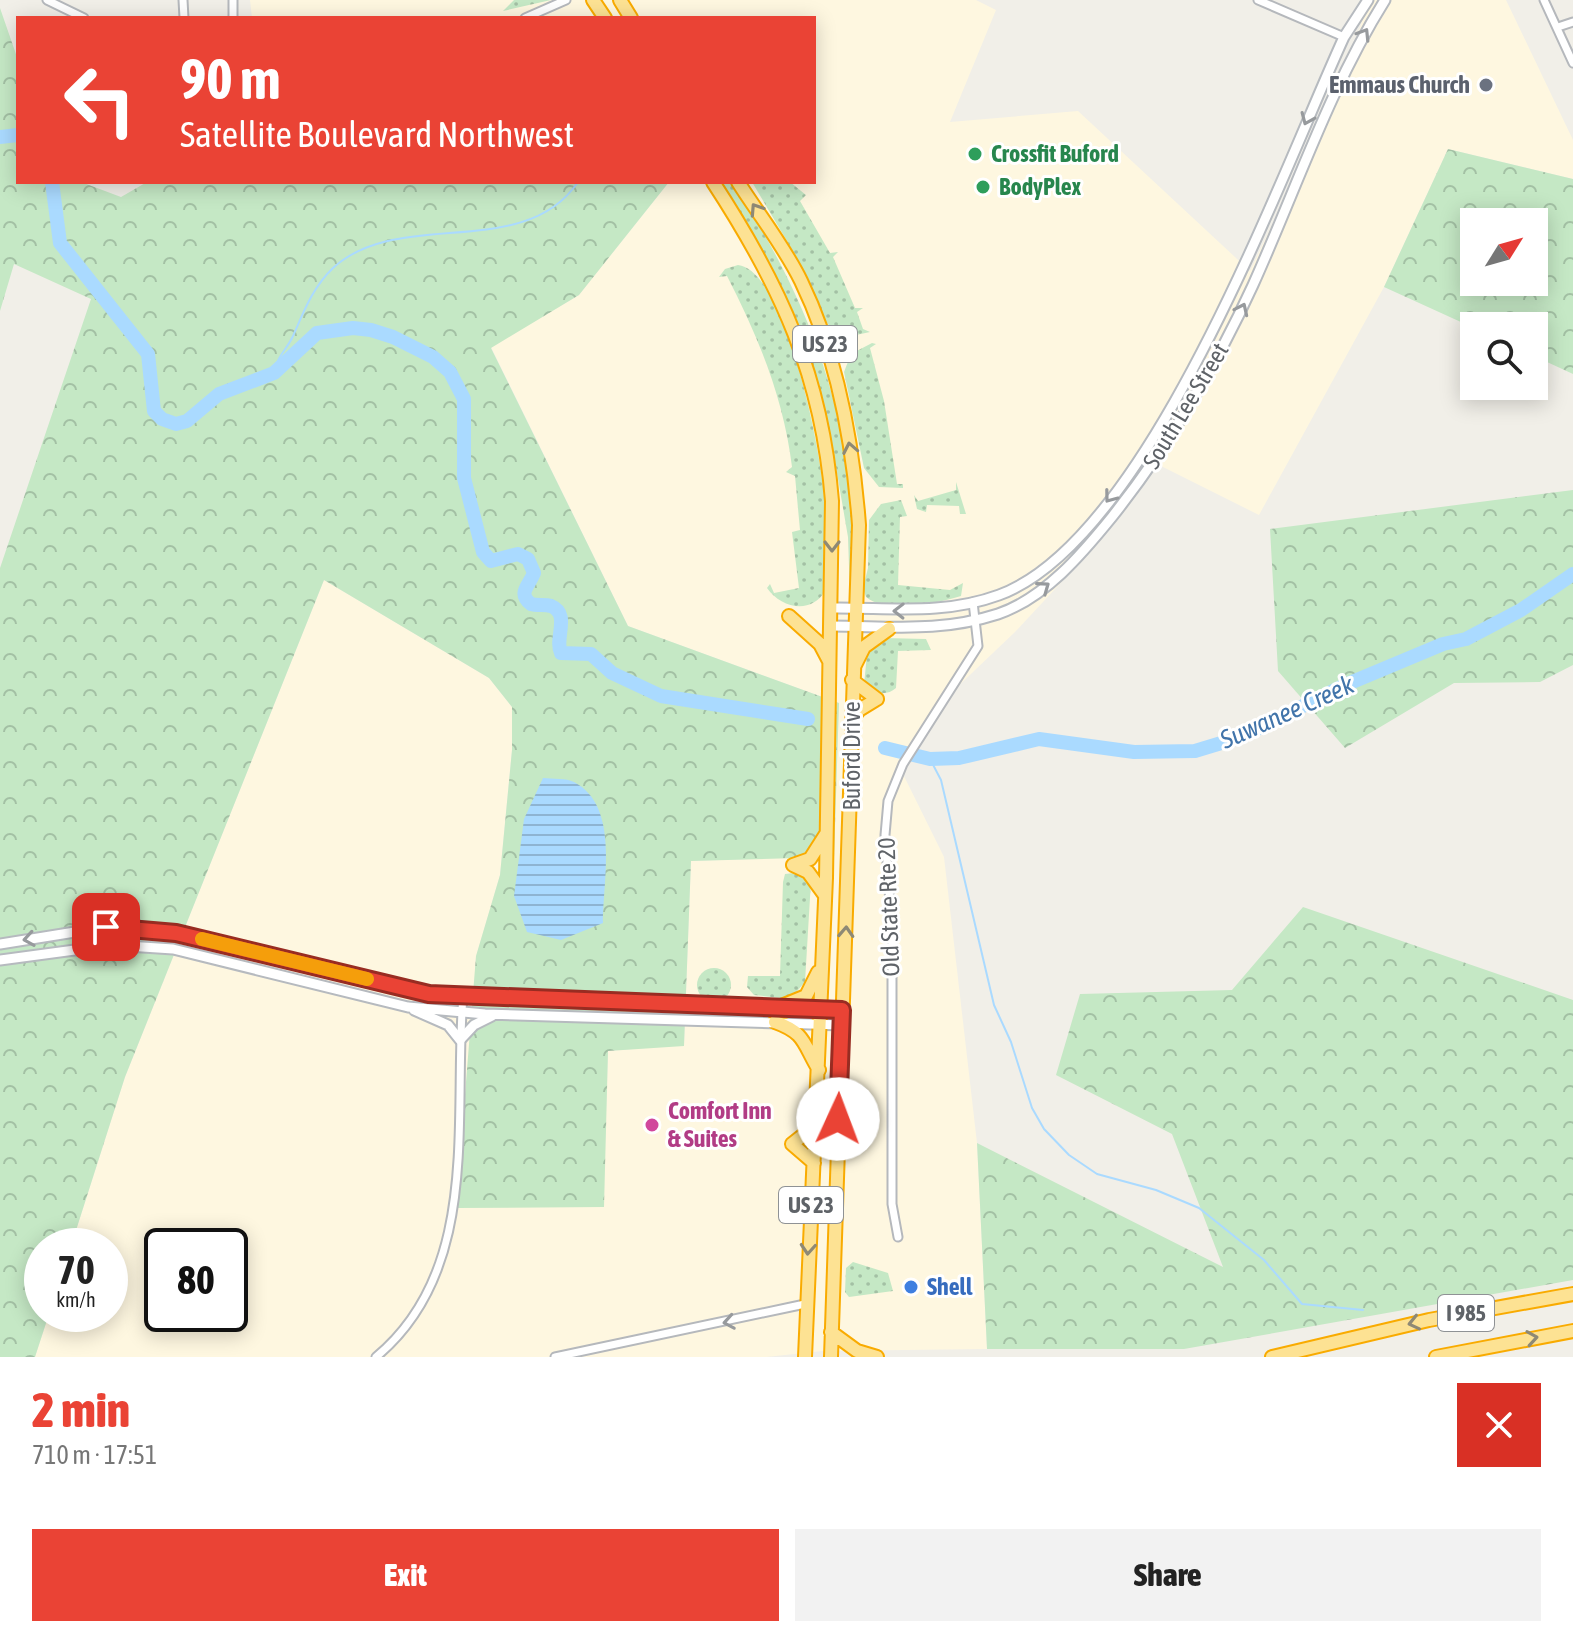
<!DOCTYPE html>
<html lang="en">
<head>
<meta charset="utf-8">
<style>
  body { margin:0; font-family:"Asap Condensed",sans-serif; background:#f2f2f2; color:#222; height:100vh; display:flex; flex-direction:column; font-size:30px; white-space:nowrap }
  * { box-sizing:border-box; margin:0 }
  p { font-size:26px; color:#767676 }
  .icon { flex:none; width:44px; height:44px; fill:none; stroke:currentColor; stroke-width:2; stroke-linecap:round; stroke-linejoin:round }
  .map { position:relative; height:1357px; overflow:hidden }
  .drawer { display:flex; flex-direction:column; background:#fff; flex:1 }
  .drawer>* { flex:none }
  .top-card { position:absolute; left:16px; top:16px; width:800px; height:168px; border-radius:0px; box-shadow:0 4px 20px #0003; background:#ea4335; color:#fff; overflow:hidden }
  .needle { width:52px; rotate:53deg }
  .fabs { position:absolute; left:1460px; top:208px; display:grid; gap:16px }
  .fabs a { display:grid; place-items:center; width:88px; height:88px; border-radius:0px; background:#fff; box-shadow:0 4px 20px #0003; font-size:40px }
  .speed { position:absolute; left:24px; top:1228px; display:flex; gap:16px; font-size:40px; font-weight:700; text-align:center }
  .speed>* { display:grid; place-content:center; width:104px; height:104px; border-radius:50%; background:#fff; box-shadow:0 4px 20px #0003; line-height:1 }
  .speed small { font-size:20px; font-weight:400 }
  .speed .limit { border:4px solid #111; border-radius:12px; background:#fff; color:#111 }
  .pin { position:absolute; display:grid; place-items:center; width:68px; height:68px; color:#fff; margin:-34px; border-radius:16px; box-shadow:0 4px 12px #0006 }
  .me { position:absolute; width:88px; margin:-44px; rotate:2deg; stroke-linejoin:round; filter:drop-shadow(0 0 6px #0008) }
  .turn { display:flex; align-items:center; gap:28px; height:168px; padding:0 32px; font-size:36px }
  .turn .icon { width:104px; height:104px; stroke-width:2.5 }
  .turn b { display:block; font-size:56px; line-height:68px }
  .round { display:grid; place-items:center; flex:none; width:84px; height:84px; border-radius:0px; background:#f2f2f2 }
  .head { display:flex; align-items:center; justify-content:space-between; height:136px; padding:0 32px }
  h1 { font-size:48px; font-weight:800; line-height:60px; color:#ea4335 }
  .primary-button { display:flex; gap:16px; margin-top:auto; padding:16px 32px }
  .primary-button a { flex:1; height:92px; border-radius:0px; background:#ea4335; color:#fff; font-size:32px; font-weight:800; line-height:92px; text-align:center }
  .primary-button a+a { background:#f2f2f2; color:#222 }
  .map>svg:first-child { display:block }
</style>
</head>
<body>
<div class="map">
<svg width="1573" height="1357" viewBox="0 0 1573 1357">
  <defs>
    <pattern id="grass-dots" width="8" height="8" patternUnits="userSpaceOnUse" patternTransform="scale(2)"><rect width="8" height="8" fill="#c5e8c5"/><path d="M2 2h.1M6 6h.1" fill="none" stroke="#a3c0a4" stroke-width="1.8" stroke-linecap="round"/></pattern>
    <pattern id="forest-crowns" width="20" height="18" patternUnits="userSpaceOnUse" patternTransform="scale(2)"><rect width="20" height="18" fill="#c5e8c5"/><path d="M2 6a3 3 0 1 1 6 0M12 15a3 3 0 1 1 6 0" fill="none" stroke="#a3c0a4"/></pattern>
    <pattern id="water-rules" width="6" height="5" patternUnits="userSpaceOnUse" patternTransform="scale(2)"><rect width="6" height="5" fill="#aadaff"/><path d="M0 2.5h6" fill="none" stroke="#8eb4d2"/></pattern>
  </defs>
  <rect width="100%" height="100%" fill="#f1efe8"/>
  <path fill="#fef7e0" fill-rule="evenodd" d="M250 0H976L996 10 950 122 1078 111 1250 271 1347 67 1369 0H1506L1573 140V179L1448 149 1384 287 1259 515 1143 457 1095 546 1015 632 931 712 901 770 944 857 977 1143 987 1349 823 1351 766 1357H35L49 1314H110V1246H71L125 1077 324 580 489 678 512 707V750L500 875 476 957 471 1048 603 1207 608 1051 684 1045 691 861 834 856 839 703 628 626 491 347 579 295 669 182H814V18H252ZM162 1246H230V1314H162Z"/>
  <path fill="url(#grass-dots)" d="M514 0H551L503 11Z
    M718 182H733C796 282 835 368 850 487 854 521 857 563 850 596L848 537 831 438 812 362 779 282Z
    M752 182H790L806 195 800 201 830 253 838 252 833 257 855 308H863L857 312 863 329 870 332 847 337 833 330 826 322 797 258Z
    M738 265C785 270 819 444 823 486 827 521 825 556 825 591 811 615 781 608 767 588L770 584 774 593 799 588 792 532 800 530 795 476 786 472 792 467C784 399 758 336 727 276L719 277 725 269Z
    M872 343 876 344 870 348 884 401 897 484H903V488L879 487 864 468 844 372 851 354Z
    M956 482 966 514H960L959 506 927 505 926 512 917 509 914 495 918 501 956 490Z
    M901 500 907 516 900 517 898 585 950 590 963 583 961 596C936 603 889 615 866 597L863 588 868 568 869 520 881 504Z
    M884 638 926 639 931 650 898 651 896 688C886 697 873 693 864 685L867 654Z
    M802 872 811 881 805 982 790 999 754 995 747 987 748 976H780L783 882 785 874Z
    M697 985a17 17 0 1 1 34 0a17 17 0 1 1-34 0Z
    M853 1262 888 1273 893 1291 849 1297 845 1292 846 1268Z"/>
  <path fill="url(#forest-crowns)" fill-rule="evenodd" d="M0 8 18 60V182H81L121 197 147 182H669L579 295 491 348 628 626 839 703 834 857 691 861 684 1046 608 1051 604 1207 456 1208 476 956 500 875 512 750V707L489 678 324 580 125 1077 71 1246H42V1314H49L35 1357H0V568L91 299 14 264 0 311Z
    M1448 149 1573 179V374L1534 356V326L1474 328 1384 287ZM1534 222V282H1474V222Z
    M1573 490V665L1540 682 1454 683 1345 748 1278 671 1270 529Z
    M1303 907 1573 1000V1280L1184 1349H987L977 1143 1223 1267 1172 1134 1056 1075 1080 994 1232 990Z"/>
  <path fill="url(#water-rules)" d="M543 778C553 779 566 778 574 782 620 806 603 880 603 923L561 940 527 932 514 896 524 819Z"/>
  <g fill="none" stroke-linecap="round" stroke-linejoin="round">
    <path stroke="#aadaff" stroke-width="2" d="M274 373C278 354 286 351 293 336 304 311 313 287 333 268 399 207 524 262 578 182
      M930 759 941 780 994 1005 1011 1042 1032 1108 1044 1129 1069 1155 1097 1174 1156 1190 1199 1208 1264 1260 1302 1304 1363 1310"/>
    <path stroke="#aadaff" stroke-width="14" d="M0 137 18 135
      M52 182 60 243 148 354 154 411 162 419 176 424 187 421 219 394 274 373 317 333 353 328 371 330 393 337 433 357 450 372 464 399V478L483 552 491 561 518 554 528 559 534 573C529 586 517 593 531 604 537 606 545 604 551 606 571 614 554 639 561 653L591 654 612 673 661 696 808 719
      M885 748 930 759 959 758 1039 739 1134 752 1195 751 1241 737 1345 685 1443 644 1466 639 1521 610 1573 574"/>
    <defs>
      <path id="street" d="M47 0 84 18
        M183 0 184 18
        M233 0V18
        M1258 0 1344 37
        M1544 0 1573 63
        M525 18 566 0
        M1558 27 1573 22
        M898 1237 892 1204V930L885 835 888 801 903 764 978 646 973 602
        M376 1357C482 1269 453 1118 463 996
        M555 1357 805 1304"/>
      <path id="secondary" d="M830 608C888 607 942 616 999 595 1149 540 1279 179 1344 37L1368 0
        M831 626C890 626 939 633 998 614 1045 598 1082 554 1112 517 1169 445 1215 368 1253 285 1296 190 1329 89 1385 0
        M0 944 106 927 176 933 429 994 842 1010
        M0 960 112 945 173 949 408 1007 485 1014 842 1025
        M414 1010 448 1025 460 1040 474 1025 492 1016"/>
      <path id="highway" d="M593 0 605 18
        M620 0 631 18
        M713 182C781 286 822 376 832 501L826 878 805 1357
        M738 182C759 215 784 246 801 281 837 355 853 444 859 525L831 1357
        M789 616 820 644 829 661
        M855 665 864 647 889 629
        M852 680 877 699
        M852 719 859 710 877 699
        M793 865 810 859 826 834
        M793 865 808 872 824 894
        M779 1007 806 996 818 972
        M775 1022C806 1033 803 1044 819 1070
        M814 1163 792 1144 816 1125
        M831 1332 857 1351 877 1357
        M1272 1357 1429 1320 1573 1294
        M1436 1357 1573 1331"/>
    </defs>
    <use href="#street" stroke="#b5b8bc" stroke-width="11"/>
    <use href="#secondary" stroke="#b6babf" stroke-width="13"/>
    <use href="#highway" stroke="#f9ab00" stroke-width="16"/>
    <use href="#street" stroke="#fff" stroke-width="7"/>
    <use href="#secondary" stroke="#fff" stroke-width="9"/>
    <use href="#highway" stroke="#fde293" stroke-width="12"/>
  </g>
  <defs><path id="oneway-chevron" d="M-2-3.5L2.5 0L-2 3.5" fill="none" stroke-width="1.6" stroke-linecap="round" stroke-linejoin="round" transform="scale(2)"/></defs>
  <g stroke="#979a9d">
    <use href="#oneway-chevron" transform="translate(1364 34) rotate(-58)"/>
    <use href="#oneway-chevron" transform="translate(1307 119) rotate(113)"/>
    <use href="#oneway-chevron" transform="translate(1242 309) rotate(-65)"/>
    <use href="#oneway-chevron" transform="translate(1110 497) rotate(127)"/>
    <use href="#oneway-chevron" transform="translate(1044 587) rotate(-36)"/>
    <use href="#oneway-chevron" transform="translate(899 611) rotate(-179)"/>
    <use href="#oneway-chevron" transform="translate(29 939) rotate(171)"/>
    <use href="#oneway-chevron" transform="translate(729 1322) rotate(170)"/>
  </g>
  <g stroke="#8e8975">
    <use href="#oneway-chevron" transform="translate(756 209) rotate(-123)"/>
    <use href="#oneway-chevron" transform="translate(850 448) rotate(-101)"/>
    <use href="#oneway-chevron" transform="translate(832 546) rotate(90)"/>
    <use href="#oneway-chevron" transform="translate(846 932) rotate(-87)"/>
    <use href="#oneway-chevron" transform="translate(808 1249) rotate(94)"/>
    <use href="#oneway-chevron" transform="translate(1414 1323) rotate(167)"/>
    <use href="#oneway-chevron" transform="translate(1532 1338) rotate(-9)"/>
  </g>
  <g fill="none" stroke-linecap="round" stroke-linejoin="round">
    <defs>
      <path id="route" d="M106 927 176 933 429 994 842 1010 838 1119"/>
    </defs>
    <use href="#route" stroke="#982c22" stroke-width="20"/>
    <use href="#route" stroke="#ea4335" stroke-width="14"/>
    <path stroke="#f59e0b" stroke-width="14" d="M202 939 367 979"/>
  </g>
  <circle fill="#6b7280" stroke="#fff" stroke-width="3" cx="1486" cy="85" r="8"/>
  <g fill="#2e9e5b" stroke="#fff" stroke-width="3">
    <circle cx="975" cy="154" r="8"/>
    <circle cx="983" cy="187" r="8"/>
  </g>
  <circle fill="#d1479c" stroke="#fff" stroke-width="3" cx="652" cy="1125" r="8"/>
  <circle fill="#3f7fe0" stroke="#fff" stroke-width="3" cx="911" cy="1287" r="8"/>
  <g text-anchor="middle" stroke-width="6" stroke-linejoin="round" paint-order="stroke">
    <g fill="#fff" stroke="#8f9295" stroke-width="2">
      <rect x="793" y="326" width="64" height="36" rx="6"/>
      <rect x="779" y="1187" width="64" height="36" rx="6"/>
      <rect x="1438" y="1295" width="56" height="36" rx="6"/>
    </g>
    <g font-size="22" font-weight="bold" fill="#5f6368">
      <text x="825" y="352">US 23</text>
      <text x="811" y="1213">US 23</text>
      <text x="1466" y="1321">I 985</text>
    </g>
    <g font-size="24" font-weight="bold" fill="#5b616d" stroke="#fff" text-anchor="end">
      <text x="1470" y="93">Emmaus Church</text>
    </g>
    <g font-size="24" font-weight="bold" fill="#27864d" stroke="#fff" text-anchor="start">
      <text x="991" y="162">Crossfit Buford</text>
      <text x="999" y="195">BodyPlex</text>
    </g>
    <g font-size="24" fill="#5f6368" stroke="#fff">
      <text transform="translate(1186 406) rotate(-59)" y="8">South Lee Street</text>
      <text transform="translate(852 756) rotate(-90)" y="8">Buford Drive</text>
      <text transform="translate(889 907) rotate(-92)" y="8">Old State Rte 20</text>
    </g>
    <g font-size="24" font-weight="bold" fill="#b23c85" stroke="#fff" text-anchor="start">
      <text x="668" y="1119">Comfort Inn<tspan x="668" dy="28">&amp; Suites</tspan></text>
    </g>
    <g font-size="24" font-weight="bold" fill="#366cbe" stroke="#fff" text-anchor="start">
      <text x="927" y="1295">Shell</text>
    </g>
    <g font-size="26" font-style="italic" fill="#4174aa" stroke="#fff">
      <text transform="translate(1287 712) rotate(-24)" y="9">Suwanee Creek</text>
    </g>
  </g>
</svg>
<div class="fabs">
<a><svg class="needle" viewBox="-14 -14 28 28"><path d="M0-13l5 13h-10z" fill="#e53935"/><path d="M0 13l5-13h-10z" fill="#767676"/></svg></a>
<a><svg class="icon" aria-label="search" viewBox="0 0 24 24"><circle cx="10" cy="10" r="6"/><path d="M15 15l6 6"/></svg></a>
</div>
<div class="speed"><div>70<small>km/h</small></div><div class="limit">80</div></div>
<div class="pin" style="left:106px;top:927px;background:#d93025"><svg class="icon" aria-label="arrive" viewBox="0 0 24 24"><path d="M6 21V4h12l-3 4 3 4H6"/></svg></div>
<svg class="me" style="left:838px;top:1119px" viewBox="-20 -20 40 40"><circle r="19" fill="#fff"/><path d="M0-13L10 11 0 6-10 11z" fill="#ea4335"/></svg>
<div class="top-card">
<div class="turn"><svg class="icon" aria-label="left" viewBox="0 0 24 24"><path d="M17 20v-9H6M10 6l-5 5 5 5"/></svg><div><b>90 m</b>Satellite Boulevard Northwest</div></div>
</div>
</div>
<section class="drawer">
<div class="head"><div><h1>2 min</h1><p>710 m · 17:51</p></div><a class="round" style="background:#d93025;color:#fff"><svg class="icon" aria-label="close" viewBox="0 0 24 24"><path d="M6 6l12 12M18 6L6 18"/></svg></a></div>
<div class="primary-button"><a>Exit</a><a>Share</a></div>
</section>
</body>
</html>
